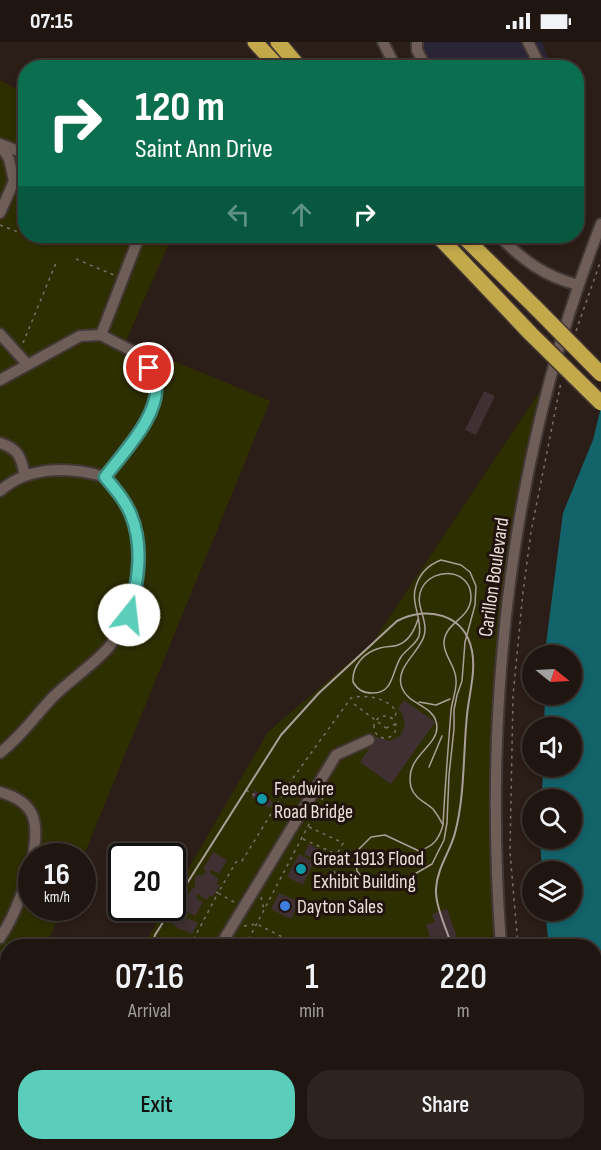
<!DOCTYPE html>
<html lang="en">
<head>
<meta charset="utf-8">
<style>
  body { margin:0; font-family:"Sofia Sans Condensed",sans-serif; background:#2d231f; color:#f1f3f6; height:100vh; display:flex; flex-direction:column; font-size:22px; white-space:nowrap }
  * { box-sizing:border-box; margin:0 }
  p { font-size:20px; color:#a29f9f }
  .icon { flex:none; width:33px; height:33px; fill:none; stroke:currentColor; stroke-width:2; stroke-linecap:round; stroke-linejoin:round }
  .map { position:relative; flex:1; overflow:hidden }
  .panel { position:absolute; left:0px; top:897px; width:602px; height:212px; display:flex; flex-direction:column; background:#201611; border-radius:24px 24px 0 0; box-shadow:0 3px 9px #0003,0 0 0 2px #3d3531 }
  .panel>* { flex:none }
  .hud { position:absolute; left:18px; top:18px; width:566px; height:183px; border-radius:24px; box-shadow:0 3px 9px #0003,0 0 0 2px #3d3531; background:#0b6e4f; color:#fff; overflow:hidden }
  .needle { width:39px; rotate:108deg }
  .tools { position:absolute; left:522px; top:603px; display:grid; gap:12px }
  .tools a { display:grid; place-items:center; width:60px; height:60px; border-radius:50%; background:#201611; box-shadow:0 3px 9px #0003,0 0 0 2px #3d3531; font-size:30px }
  .speed { position:absolute; left:18px; top:801px; display:flex; gap:12px; font-size:30px; font-weight:700; text-align:center }
  .speed>* { display:grid; place-content:center; width:78px; height:78px; border-radius:50%; background:#201611; box-shadow:0 3px 9px #0003,0 0 0 2px #3d3531; line-height:1 }
  .speed small { font-size:15px; font-weight:400 }
  .speed .limit { border:3px solid #111; border-radius:9px; background:#fff; color:#111 }
  .pin { position:absolute; display:grid; place-items:center; width:51px; height:51px; color:#fff; margin:-26px; border:3px solid #fff; border-radius:50%; box-shadow:0 2px 6px #0007 }
  .me { position:absolute; width:66px; margin:-33px; rotate:16deg; stroke-linejoin:round; filter:drop-shadow(0 0 4px #0008) }
  .turn { display:flex; align-items:center; gap:21px; height:126px; padding:0 18px; font-size:27px }
  .turn .icon { width:78px; height:78px; stroke-width:2.5 }
  .turn b { display:block; font-size:42px; line-height:51px }
  .lanes { display:flex; align-items:center; height:57px; padding:0 18px; background:#0003; justify-content:center; gap:30px; direction:ltr }
  .lanes .off { opacity:.35 }
  .eta { display:flex; justify-content:space-evenly; align-items:center; height:102px; text-align:center }
  .eta b { font-size:36px; font-weight:600; line-height:42px }
  .button { display:flex; gap:12px; margin-top:auto; padding:12px 18px }
  .button a { flex:1; height:69px; border-radius:24px; background:#5bcebb; color:#111; font-size:24px; font-weight:600; line-height:69px; text-align:center }
  .button a+a { background:#2d231f; color:#f1f3f6 }
  .status { display:flex; justify-content:space-between; align-items:center; height:42px; padding:0 30px; background:#201611; direction:ltr }
  .status svg { height:16px; fill:currentColor }
  .map>svg:first-child { display:block }
</style>
</head>
<body>
<div class="status"><b>07:15</b><svg viewBox="0 0 49 12"><path d="M0 12V9h3v3zM5 12V6h3v6zM10 12V3h3v9zM15 12V0h3v12zM26 1h20v11H26zM47 4h2v5h-2z"/></svg></div>
<div class="map">
<svg width="601" height="1108" viewBox="0 0 601 1108">
  <rect width="100%" height="100%" fill="#2b1d17"/>
  <path fill="#292536" d="M409 0H542L551 25H422Z"/>
  <path fill="#2e2f01" d="M0 38 25 52 26 194H172L126 299 270 359 83 815 32 814V866H62L46 904H8L7 998 0 1016Z
    M540 349 546 358 501 610V904H146L148 896 165 866H172L173 853 268 690 373 600Z
    M107 1101H526L528 1108H106Z"/>
  <path fill="#13636b" d="M601 365V1108H580L579 1101H594V904H549L545 869 572 868V830L542 829 540 797 572 796V758L542 757 543 725 572 724V686L544 685 545 653 572 652V614L546 613V602L563 471 593 398Z"/>
  <path fill="#403034" d="M484 349 495 354 476 393 465 388Z
    M404 658 435 680 391 742 360 720 377 695 389 699 400 694 405 683 402 671 398 667Z
    M255 748 273 760 269 766 251 755Z
    M325 760 344 769 339 780 320 770Z
    M309 802 322 809 317 819 304 812Z
    M213 810 227 818 219 832 212 828 210 831 219 837 216 842 220 843 213 855 210 853 207 858 198 852 196 856 203 860 195 874 187 870 183 876 187 878 188 876 198 881 192 892 182 887V889L170 880 193 845 195 847V835L198 833 203 834 206 829 203 827Z
    M299 812 314 820 303 843 287 835Z
    M279 851 299 860 291 877 271 867Z
    M447 867 460 904H444L440 894 431 897 426 883 435 880 432 872Z
    M258 894 273 902 272 904H252Z
    M325 1101H394L399 1108H312Z"/>
  <g fill="none" stroke-linecap="round" stroke-linejoin="round">
    <defs>
      <path id="minor" d="M383 0 396 26
        M417 0V8L426 26
        M528 0 541 26
        M0 102 9 117 14 139
        M0 102 26 112
        M0 171 14 139 26 129
        M499 194C524 219 544 234 578 243
        M0 292 28 323
        M101 293 137 200 138 194
        M0 338 80 294 101 293 142 314 155 338 156 353 150 372 137 393 105 435
        M0 401C19 407 21 415 25 434
        M0 449C28 424 70 424 105 435
        M0 711C21 695 35 674 53 655 70 638 92 624 108 606 137 572 148 514 131 472 125 458 114 446 105 435
        M0 750C36 760 39 780 33 814
        M0 896C16 872 24 846 32 818
        M220 904 336 713 369 698
        M501 904C483 658 511 413 601 182
        M419 1101 423 1108
        M526 1101 528 1108
        M153 1108 154 1101"/>
      <path id="highway" d="M255 0 279 26
        M278 0 300 26
        M438 194 530 291
        M463 194 536 266"/>
    </defs>
    <use href="#minor" stroke="#423734" stroke-width="14"/>
    <use href="#highway" stroke="#423734" stroke-width="18"/>
    <path stroke="#7b6f6a" stroke-width="1.5" stroke-dasharray="3 4.5" stroke-linecap="butt" d="M0 183 26 193
      M27 194 48 203
      M65 199 67 194
      M76 217 114 233
      M576 289 601 218
      M23 301 56 221
      M374 685a11 11 0 1 1 22 0a11 11 0 1 1-22 0Z
      M386 686 396 682
      M246 748 274 765
      M309 785 343 801C337 812 330 822 336 834
      M303 797 336 812
      M261 855 264 868
      M234 860 218 851 236 820 242 819 293 736 351 656C365 652 389 656 396 670L395 678
      M244 884 257 882 298 903
      M190 904 218 851 216 850
      M245 904 327 748
      M518 904 510 810 513 654 523 550 531 490 561 340
      M268 1101 271 1108
      M544 1101 545 1108
      M240 1103 241 1101
      M306 1106 319 1101
      M303 1108 308 1101"/>
    <use href="#minor" stroke="#6f5e57" stroke-width="10"/>
    <use href="#highway" stroke="#c3a94a" stroke-width="15"/>
    <path stroke="#aa9f9a" stroke-width="1.5" d="M418 577C415 587 409 599 398 603 393 605 386 604 380 606 364 610 352 624 353 640 358 648 363 651 372 651 394 652 392 628 401 615 406 607 416 603 419 594 423 577 410 561 416 544 420 531 428 523 441 518L461 523 470 530 476 544 475 563 465 600 462 639 457 653 454 668V687L449 733 447 781 444 798 432 822 392 845H373L364 838 357 829 356 818 359 807 371 795 385 793 419 809C434 804 439 797 443 783 445 745 448 707 451 669 452 658 457 648 456 638 456 623 443 614 444 600 445 580 471 577 471 555 471 527 434 524 422 546 413 562 429 577 424 594 419 611 394 626 402 646 409 664 436 663 437 685 437 706 404 714 411 745 414 756 425 760 433 767 437 772 440 777 443 783
      M419 660 436 663 450 657
      M429 725 442 694"/>
    <path stroke="#aa9f9a" stroke-width="2" d="M172 865 281 693 319 651 397 579C427 563 465 572 472 609 476 629 469 653 467 673 463 712 465 753 455 791 450 810 437 826 436 847 435 863 447 889 452 904
      M152 904 155 893 172 866
      M140 1108 141 1101
      M249 1108 253 1101"/>
    <defs>
      <path id="highway-bridge" d="M536 266 601 332
        M530 291 601 361"/>
    </defs>
    <use href="#highway-bridge" stroke="#423734" stroke-width="18" stroke-linecap="butt"/>
    <path stroke="#7b6f6a" stroke-width="1.5" stroke-dasharray="3 4.5" stroke-linecap="butt" d="M354 662 386 686"/>
    <use href="#highway-bridge" stroke="#c3a94a" stroke-width="15"/>
  </g>
  <g fill="none" stroke-linecap="round" stroke-linejoin="round">
    <defs>
      <path id="route" d="M129 573C138 541 144 505 131 473 125 458 115 447 105 435 122 412 164 369 155 338 154 334 151 330 149 326"/>
    </defs>
    <use href="#route" stroke="#3b867a" stroke-width="15"/>
    <use href="#route" stroke="#5bcebb" stroke-width="10"/>
  </g>
  <g fill="#0f9aa8" stroke="#21140e" stroke-width="2">
    <circle cx="262" cy="757" r="6"/>
    <circle cx="301" cy="827" r="6"/>
  </g>
  <circle fill="#3f7fe0" stroke="#21140e" stroke-width="2" cx="285" cy="864" r="6"/>
  <g text-anchor="middle" stroke-width="6" stroke-linejoin="round" paint-order="stroke">
    <g font-size="20" fill="#eae0dc" stroke="#21140e">
      <text transform="translate(493 535) rotate(-82)" y="7">Carillon Boulevard</text>
    </g>
    <g font-size="20" fill="#eae0dc" stroke="#21140e" text-anchor="start">
      <text x="274" y="753">Feedwire<tspan x="274" dy="23">Road Bridge</tspan></text>
      <text x="313" y="823">Great 1913 Flood<tspan x="313" dy="23">Exhibit Building</tspan></text>
      <text x="297" y="871">Dayton Sales</text>
    </g>
  </g>
</svg>
<div class="tools">
<a><svg class="needle" viewBox="-14 -14 28 28"><path d="M0-13l5 13h-10z" fill="#e53935"/><path d="M0 13l5-13h-10z" fill="#a29f9f"/></svg></a>
<a><svg class="icon" aria-label="sound" viewBox="0 0 24 24"><path d="M4 9h4l5-4v14l-5-4H4zM17 9q2 3 0 6"/></svg></a>
<a><svg class="icon" aria-label="search" viewBox="0 0 24 24"><circle cx="10" cy="10" r="6"/><path d="M15 15l6 6"/></svg></a>
<a><svg class="icon" aria-label="layers" viewBox="0 0 24 24"><path d="M12 4l9 5-9 5-9-5zM3 14l9 5 9-5"/></svg></a>
</div>
<div class="speed"><div>16<small>km/h</small></div><div class="limit">20</div></div>
<div class="pin" style="left:149px;top:326px;background:#d93025"><svg class="icon" aria-label="arrive" viewBox="0 0 24 24"><path d="M6 21V4h12l-3 4 3 4H6"/></svg></div>
<svg class="me" style="left:129px;top:573px" viewBox="-20 -20 40 40"><circle r="19" fill="#fff"/><path d="M0-13L10 11 0 6-10 11z" fill="#5bcebb"/></svg>
<div class="hud">
<div class="turn"><svg class="icon" aria-label="right" viewBox="0 0 24 24"><path d="M7 20v-9h11M14 6l5 5-5 5"/></svg><div><b>120 m</b>Saint Ann Drive</div></div>
<div class="lanes"><svg class="icon off" aria-label="left" viewBox="0 0 24 24"><path d="M17 20v-9H6M10 6l-5 5 5 5"/></svg><svg class="icon off" aria-label="ahead" viewBox="0 0 24 24"><path d="M12 20V5M6 11l6-6 6 6"/></svg><svg class="icon" aria-label="right" viewBox="0 0 24 24"><path d="M7 20v-9h11M14 6l5 5-5 5"/></svg></div>
</div>
<section class="panel">
<div class="eta">
<div><b>07:16</b><p>Arrival</p></div>
<div><b>1</b><p>min</p></div>
<div><b>220</b><p>m</p></div>
</div>
<div class="button"><a>Exit</a><a>Share</a></div>
</section>
</div>
</body>
</html>
